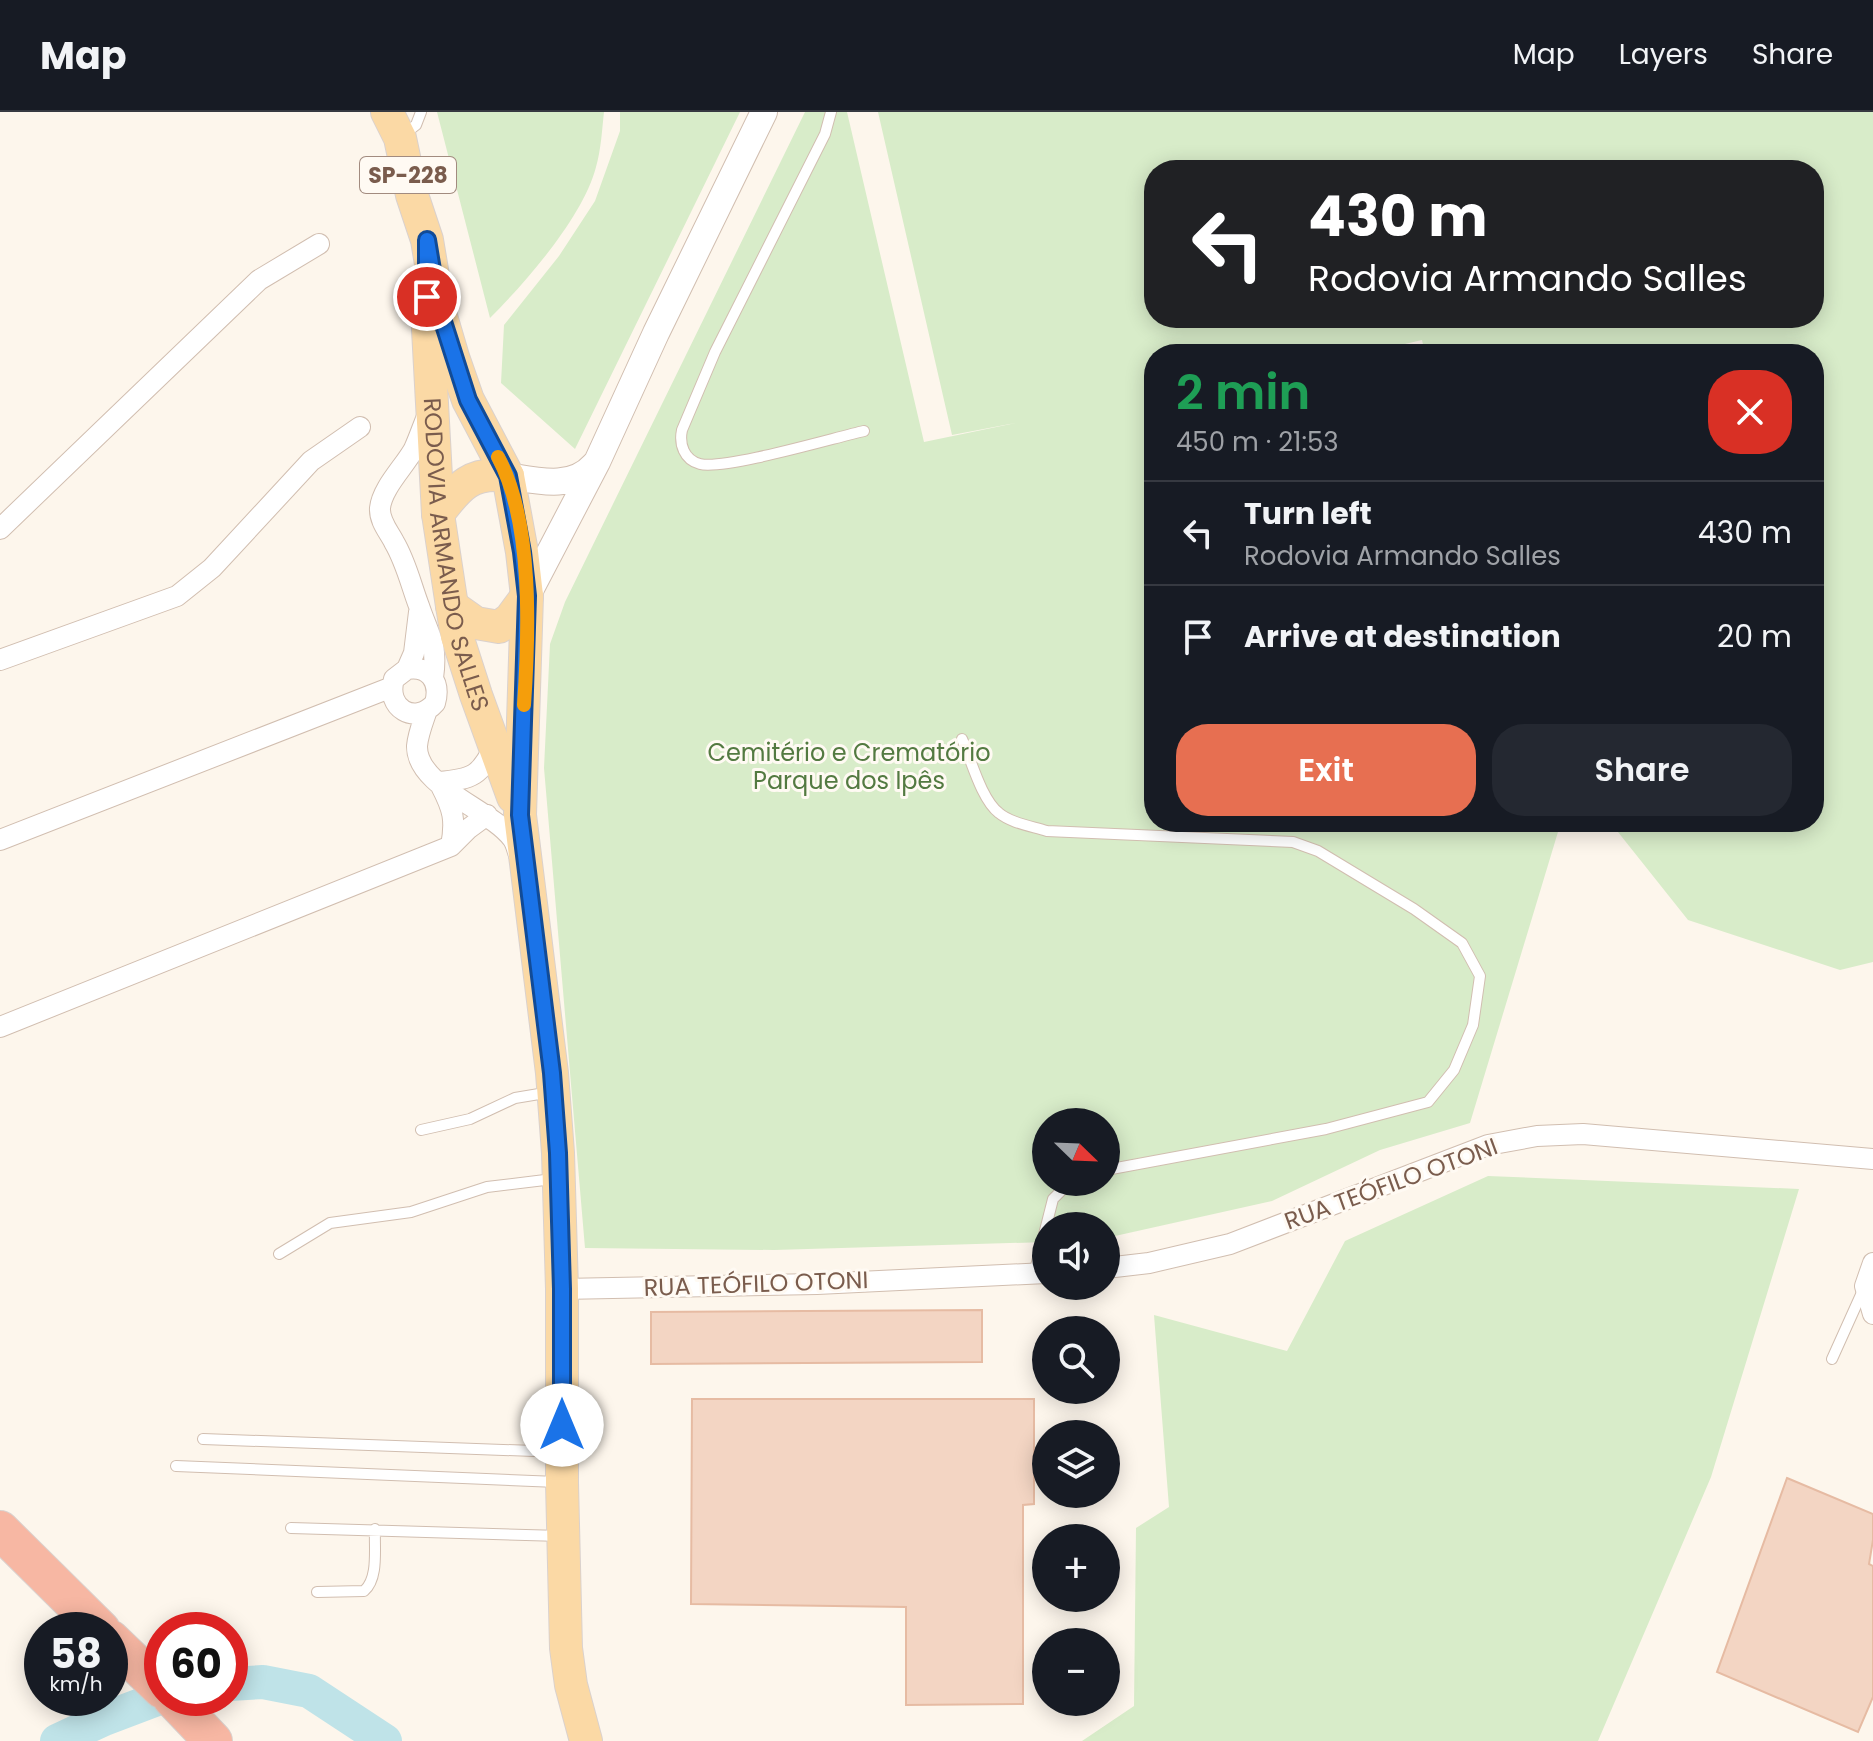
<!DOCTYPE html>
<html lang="en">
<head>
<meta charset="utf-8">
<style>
  body { margin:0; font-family:Poppins,sans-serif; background:#242831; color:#f1f3f6; height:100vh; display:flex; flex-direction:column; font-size:30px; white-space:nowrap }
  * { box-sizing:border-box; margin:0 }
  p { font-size:26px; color:#9ea1a6 }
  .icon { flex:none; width:44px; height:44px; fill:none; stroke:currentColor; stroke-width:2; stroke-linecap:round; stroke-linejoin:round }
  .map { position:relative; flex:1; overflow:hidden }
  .side { position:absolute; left:1144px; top:232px; width:680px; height:488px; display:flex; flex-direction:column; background:#171b24; border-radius:32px; box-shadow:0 4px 20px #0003 }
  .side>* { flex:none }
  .guide { position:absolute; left:1144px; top:48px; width:680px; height:168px; border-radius:32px; box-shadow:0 4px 20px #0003; background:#202124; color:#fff; overflow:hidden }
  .needle { width:52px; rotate:113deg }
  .buttons { position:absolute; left:1032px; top:996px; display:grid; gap:16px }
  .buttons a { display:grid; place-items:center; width:88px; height:88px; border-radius:50%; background:#171b24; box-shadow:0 4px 20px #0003; font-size:40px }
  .speed { position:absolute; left:24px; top:1500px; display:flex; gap:16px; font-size:40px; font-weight:700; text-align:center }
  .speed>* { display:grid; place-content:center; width:104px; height:104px; border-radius:50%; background:#171b24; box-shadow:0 4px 20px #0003; line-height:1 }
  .speed small { font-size:20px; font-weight:400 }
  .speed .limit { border:12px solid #d22; background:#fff; color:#111 }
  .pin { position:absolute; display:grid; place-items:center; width:68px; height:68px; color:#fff; margin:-34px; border:4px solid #fff; border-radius:50%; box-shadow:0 2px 8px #0007 }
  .me { position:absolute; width:88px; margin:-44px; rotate:0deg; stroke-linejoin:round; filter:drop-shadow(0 0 6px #0008) }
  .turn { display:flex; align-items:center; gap:28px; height:168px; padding:0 32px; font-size:36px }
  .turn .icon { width:104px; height:104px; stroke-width:2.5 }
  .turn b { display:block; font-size:56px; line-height:68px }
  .round { display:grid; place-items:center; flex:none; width:84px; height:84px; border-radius:32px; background:#242831 }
  .overview { display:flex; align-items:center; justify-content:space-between; height:136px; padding:0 32px }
  h1 { font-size:48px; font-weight:600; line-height:60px; color:#1e9e55 }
  .button { display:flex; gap:16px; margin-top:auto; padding:16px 32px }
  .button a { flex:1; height:92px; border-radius:32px; background:#e76f51; color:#fff; font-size:32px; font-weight:600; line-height:92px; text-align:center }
  .button a+a { background:#242831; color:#f1f3f6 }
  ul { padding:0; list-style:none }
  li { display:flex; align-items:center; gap:24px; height:104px; padding:0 32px; border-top:2px solid #363941 }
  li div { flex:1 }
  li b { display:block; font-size:30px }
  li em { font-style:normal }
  header { display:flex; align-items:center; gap:48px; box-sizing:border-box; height:112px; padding:0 40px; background:#171b24; border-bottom:2px solid #363941 }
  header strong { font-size:38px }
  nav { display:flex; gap:44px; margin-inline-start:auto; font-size:28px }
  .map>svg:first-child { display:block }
</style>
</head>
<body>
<header>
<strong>Map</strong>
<nav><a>Map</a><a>Layers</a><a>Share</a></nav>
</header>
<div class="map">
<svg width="1873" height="1629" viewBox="0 0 1873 1629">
  <rect width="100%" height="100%" fill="#fdf6ec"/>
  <path fill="#d8ecc9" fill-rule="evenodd" d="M437 0H604C602 18 601 38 596 55 583 105 526 170 490 206Z
    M620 0H740L575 337 501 271 504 213 559 144 595 89 620 19Z
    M805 0H847L924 330 1020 310 952 323 878 0H1873V850L1840 858 1688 808 1610 710H1814V242H1425L1422 228 1362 242H1154V710H1561L1470 1011 1380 1038 1272 1089 1106 1126V1114H1046V1130L774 1138 585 1136 544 656 550 532 565 490ZM1154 58H1814V206H1154ZM1046 1010H1106V1070H1046Z
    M1488 1064 1799 1077 1711 1365 1598 1629H1082L1134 1594 1136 1416 1169 1395 1154 1203 1287 1239 1345 1129Z"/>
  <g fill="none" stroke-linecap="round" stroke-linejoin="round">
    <path stroke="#bfe3e8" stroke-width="34" d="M230 1572 263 1570 309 1579 385 1629
      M57 1629 104 1607 162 1585"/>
  </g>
  <path fill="#f3d5c3" stroke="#e6bba3" stroke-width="2" d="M982 1198V1250L651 1252V1200Z
    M692 1287H1034V1392L1023 1393V1592L906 1593V1495L691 1492Z
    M1787 1366 1873 1402V1428L1869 1452 1873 1454V1585L1858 1620 1717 1560Z"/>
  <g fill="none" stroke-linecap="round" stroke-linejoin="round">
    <defs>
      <path id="service" d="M831 0 825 22 715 240 682 318C679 332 684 348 700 352 725 358 833 326 864 319
        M403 23 416 13 421 0
        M962 627C971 647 981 687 999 701 1011 711 1031 714 1047 719L1293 730 1318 739 1414 797 1462 831 1480 864 1473 913 1454 958 1428 990 1326 1017 1106 1058
        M421 1018 470 1007 515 986 551 980
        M279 1142 330 1111 411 1100 487 1075 553 1067
        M1034 1162 1053 1087 1070 1070
        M1832 1247 1864 1176
        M203 1327 560 1340
        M176 1354 557 1370
        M291 1416 561 1424
        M317 1480 364 1479C379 1466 374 1436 375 1417"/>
      <path id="minor" d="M428 302C423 314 419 326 414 337 404 355 382 376 380 396 379 409 389 420 394 430 406 450 411 473 419 494 429 524 438 531 433 566
        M0 417 259 168 319 132
        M0 548 177 484 212 456 311 349 360 315
        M407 557C429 553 441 570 435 591 415 614 385 596 394 567L407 557 414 541 419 500
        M427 598C423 610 418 622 417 634 416 674 490 697 512 726 516 731 517 738 519 743
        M439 670C473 667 480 664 495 633
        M441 674C453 697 456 708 451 734
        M0 728 392 575
        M0 915 451 734 468 717 487 703
        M1873 1151 1865 1174 1873 1202
        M1106 1156 1149 1151 1230 1132 1488 1033 1537 1024 1583 1022 1873 1047
        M562 1177 817 1172 1046 1161"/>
      <path id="tertiary" d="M508 364C538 369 572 378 594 353
        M527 484 597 350 656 221 764 0"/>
      <g id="primary">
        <path d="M387 0 400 26 412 83 427 128 438 194 453 245 468 288 508 364 522 440 527 484 520 703 552 961 558 1041 562 1177V1371L566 1536 571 1573 586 1629"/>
        <path id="s1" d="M427 199 438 402 452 494 457 524 476 583 513 685"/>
        <path d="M438 402C459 374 471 359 508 364"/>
        <path d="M452 494 476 511 499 515 510 507 527 484"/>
      </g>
      <path id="motorway" d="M0 1418 101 1518
        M110 1527 162 1577
        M172 1586 213 1629"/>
    </defs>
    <use href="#service" stroke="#d1beb0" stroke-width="12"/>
    <use href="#minor" stroke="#d1beb0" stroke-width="22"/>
    <use href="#tertiary" stroke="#d1beb0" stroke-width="28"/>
    <use href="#primary" stroke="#dad1cd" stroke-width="34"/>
    <use href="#motorway" stroke="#dad1cd" stroke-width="40"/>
    <use href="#service" stroke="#fff" stroke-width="10"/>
    <use href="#minor" stroke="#fff" stroke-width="20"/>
    <use href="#tertiary" stroke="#fff" stroke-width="26"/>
    <use href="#primary" stroke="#fbd9a5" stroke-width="32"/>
    <use href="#motorway" stroke="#f7b7a3" stroke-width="38"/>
  </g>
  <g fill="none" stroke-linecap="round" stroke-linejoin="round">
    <defs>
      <path id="route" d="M427 185V128L438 194 468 288 508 364 522 440 527 484 520 703 552 961 558 1041 562 1177V1313"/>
    </defs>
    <use href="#route" stroke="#114b97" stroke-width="20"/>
    <use href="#route" stroke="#1a73e8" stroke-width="14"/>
    <path stroke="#f59e0b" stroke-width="14" d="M498 345C533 410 529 520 524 593"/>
  </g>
  <g text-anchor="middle" stroke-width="6" stroke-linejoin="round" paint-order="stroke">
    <rect fill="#fffaf3" stroke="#a28b7f" stroke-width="2" x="360" y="45" width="96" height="36" rx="6"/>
    <g font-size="22" font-weight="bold" fill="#7a5c4d">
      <text x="408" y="71">SP-228</text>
    </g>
    <g font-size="24" fill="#7a5c4d" stroke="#fffaf3">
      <text dy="8" stroke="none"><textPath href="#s1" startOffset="246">RODOVIA ARMANDO SALLES</textPath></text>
      <text transform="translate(1391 1072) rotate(-20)" y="8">RUA TEÓFILO OTONI</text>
      <text transform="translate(756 1172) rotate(-2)" y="8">RUA TEÓFILO OTONI</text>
    </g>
    <g font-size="24" fill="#537a41" stroke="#fffaf3">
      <text x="849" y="649">Cemitério e Crematório<tspan x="849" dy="28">Parque dos Ipês</tspan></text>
    </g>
  </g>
</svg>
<div class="buttons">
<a><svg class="needle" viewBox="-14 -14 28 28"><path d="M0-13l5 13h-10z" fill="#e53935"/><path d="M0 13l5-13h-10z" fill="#9ea1a6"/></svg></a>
<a><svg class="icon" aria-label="sound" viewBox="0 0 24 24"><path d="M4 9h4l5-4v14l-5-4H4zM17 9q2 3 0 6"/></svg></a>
<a><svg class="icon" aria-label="search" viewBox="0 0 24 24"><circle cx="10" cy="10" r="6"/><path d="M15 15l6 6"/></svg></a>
<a><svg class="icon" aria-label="layers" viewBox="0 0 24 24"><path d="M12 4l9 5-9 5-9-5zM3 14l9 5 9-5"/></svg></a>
<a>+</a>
<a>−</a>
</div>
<div class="speed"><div>58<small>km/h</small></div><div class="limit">60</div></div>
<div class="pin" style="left:427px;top:185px;background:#d93025"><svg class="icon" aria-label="arrive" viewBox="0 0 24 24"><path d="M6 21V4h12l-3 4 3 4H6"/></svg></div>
<svg class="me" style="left:562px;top:1313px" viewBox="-20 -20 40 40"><circle r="19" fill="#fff"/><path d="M0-13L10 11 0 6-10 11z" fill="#1a73e8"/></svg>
<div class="guide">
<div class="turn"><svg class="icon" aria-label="left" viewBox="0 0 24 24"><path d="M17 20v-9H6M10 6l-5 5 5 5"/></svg><div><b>430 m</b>Rodovia Armando Salles</div></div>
</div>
<section class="side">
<div class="overview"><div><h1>2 min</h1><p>450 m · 21:53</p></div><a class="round" style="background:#d93025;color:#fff"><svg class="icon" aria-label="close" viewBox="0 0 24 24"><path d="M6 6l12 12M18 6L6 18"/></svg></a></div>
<ul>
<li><svg class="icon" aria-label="left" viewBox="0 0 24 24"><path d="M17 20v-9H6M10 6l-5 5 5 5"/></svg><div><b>Turn left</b><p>Rodovia Armando Salles</p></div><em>430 m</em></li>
<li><svg class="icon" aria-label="arrive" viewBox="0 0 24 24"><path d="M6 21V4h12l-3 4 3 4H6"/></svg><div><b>Arrive at destination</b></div><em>20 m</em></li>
</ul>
<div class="button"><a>Exit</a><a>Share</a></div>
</section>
</div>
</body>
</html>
